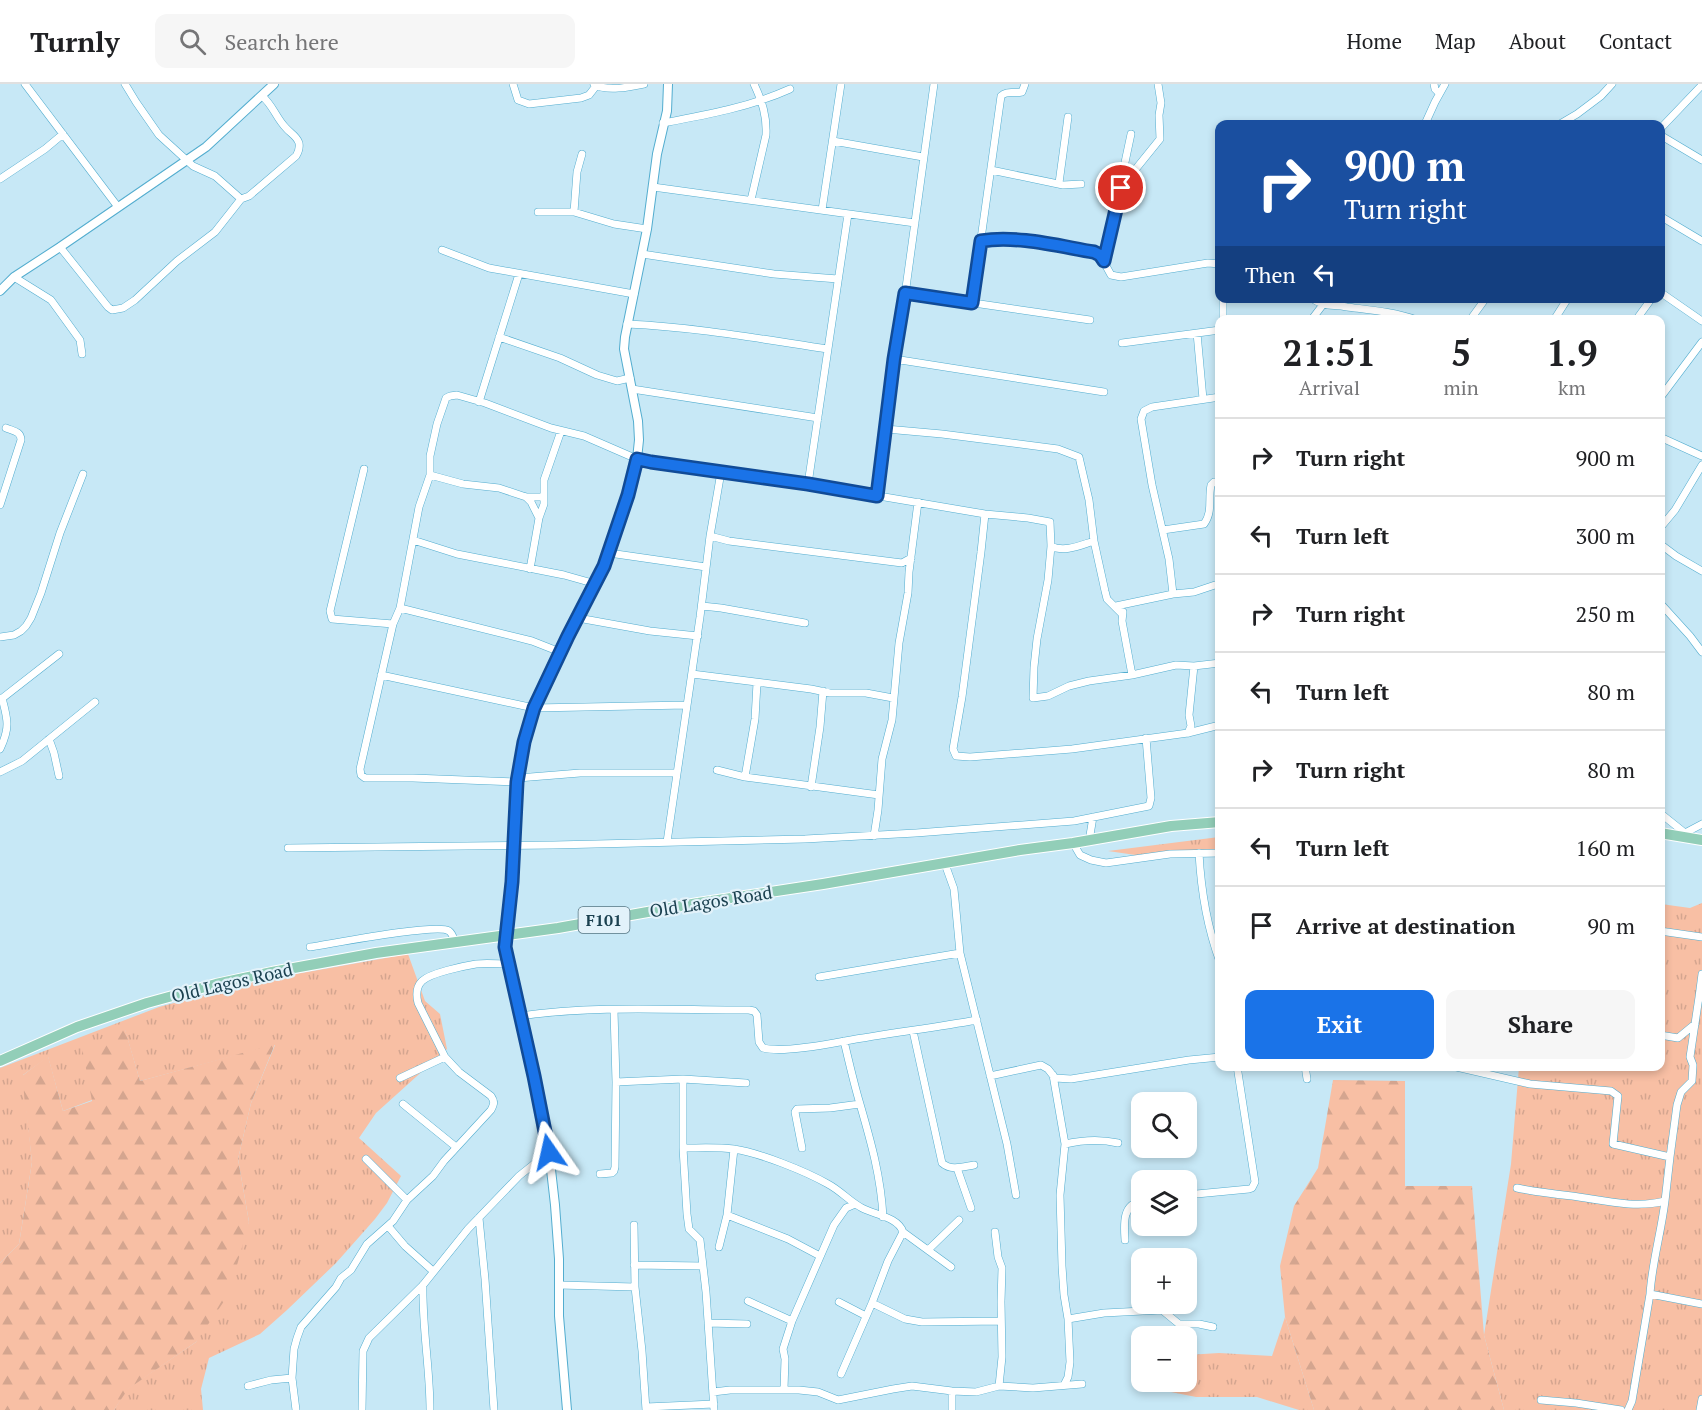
<!DOCTYPE html>
<html lang="en">
<head>
<meta charset="utf-8">
<style>
  body { margin:0; font-family:"PT Serif",serif; background:#f6f6f6; color:#202124; height:100vh; display:flex; flex-direction:column; font-size:22px; white-space:nowrap }
  * { box-sizing:border-box; margin:0 }
  p { font-size:20px; color:#757577 }
  .icon { flex:none; width:33px; height:33px; fill:none; stroke:currentColor; stroke-width:2; stroke-linecap:round; stroke-linejoin:round }
  .map { position:relative; flex:1; overflow:hidden }
  .side { position:absolute; left:1215px; top:231px; width:450px; height:756px; display:flex; flex-direction:column; background:#fff; border-radius:12px; box-shadow:0 3px 9px #0003 }
  .side>* { flex:none }
  .hud { position:absolute; left:1215px; top:36px; width:450px; height:183px; border-radius:12px; box-shadow:0 3px 9px #0003; background:#1a4fa0; color:#fff; overflow:hidden }
  .buttons { position:absolute; left:1131px; top:1008px; display:grid; gap:12px }
  .buttons a { display:grid; place-items:center; width:66px; height:66px; border-radius:12px; background:#fff; box-shadow:0 3px 9px #0003; font-size:30px }
  .pin { position:absolute; display:grid; place-items:center; width:51px; height:51px; color:#fff; margin:-26px; border:3px solid #fff; border-radius:50%; box-shadow:0 2px 6px #0007 }
  .me { position:absolute; width:66px; margin:-33px; rotate:349deg; stroke-linejoin:round; filter:drop-shadow(0 0 4px #0008) }
  .turn { display:flex; align-items:center; gap:21px; height:126px; padding:0 30px; font-size:27px }
  .turn .icon { width:78px; height:78px; stroke-width:2.5 }
  .turn b { display:block; font-size:42px; line-height:51px }
  .then { display:flex; align-items:center; height:57px; padding:0 30px; background:#0003; gap:12px; font-size:22px }
  .eta { display:flex; justify-content:space-evenly; align-items:center; height:102px; text-align:center }
  .eta b { font-size:36px; font-weight:600; line-height:42px }
  .primary-button { display:flex; gap:12px; margin-top:auto; padding:12px 30px }
  .primary-button a { flex:1; height:69px; border-radius:12px; background:#1a73e8; color:#fff; font-size:24px; font-weight:600; line-height:69px; text-align:center }
  .primary-button a+a { background:#f6f6f6; color:#202124 }
  ul { padding:0; list-style:none }
  li { display:flex; align-items:center; gap:18px; height:78px; padding:0 30px; border-top:2px solid #e0e0e0 }
  li div { flex:1 }
  li b { display:block; font-size:22px }
  li em { font-style:normal }
  header { display:flex; align-items:center; gap:36px; box-sizing:border-box; height:84px; padding:0 30px; background:#fff; border-bottom:2px solid #e0e0e0 }
  header strong { font-size:28px }
  nav { display:flex; gap:33px; margin-inline-start:auto; font-size:21px }
  .search { width:420px; height:54px; background:#f6f6f6; display:flex; align-items:center; gap:15px; box-sizing:border-box; padding:0 21px; border-radius:12px; color:#757577; font-size:22px }
  .map>svg:first-child { display:block }
</style>
</head>
<body>
<header>
<strong>Turnly</strong>
<div class="search"><svg class="icon" aria-label="search" viewBox="0 0 24 24"><circle cx="10" cy="10" r="6"/><path d="M15 15l6 6"/></svg>Search here</div>
<nav><a>Home</a><a>Map</a><a>About</a><a>Contact</a></nav>
</header>
<div class="map">
<svg width="1702" height="1326" viewBox="0 0 1702 1326">
  <defs>
    <pattern id="grass-tufts" width="24" height="20" patternUnits="userSpaceOnUse" patternTransform="scale(1.5)"><rect width="24" height="20" fill="#f8bfa4"/><path d="M3 7l-1-3M5 7V3M7 7l1-3M15 17l-1-3M17 17v-4M19 17l1-3" fill="none" stroke="#d4a58f"/></pattern>
    <pattern id="forest-firs" width="22" height="20" patternUnits="userSpaceOnUse" patternTransform="scale(1.5)"><rect width="22" height="20" fill="#f8bfa4"/><path d="M5 1l3.5 6h-7zM16 11l3.5 6h-7z" fill="#d4a58f"/></pattern>
  </defs>
  <rect width="100%" height="100%" fill="#c7e8f6"/>
  <path fill="url(#grass-tufts)" d="M1219 753V766L1156 774 1108 767Z
    M1702 819V1326H1504L1484 1251 1511 1080 1519 983 1660 982 1661 820 1690 824Z
    M408 870 425 917 440 930 447 965 376 1029 359 1054 401 1092 387 1119 375 1135 336 1179 287 1226 260 1250 209 1274 201 1305 203 1326H114L127 1305 196 1258 249 1138 238 1075 251 1019 275 961 140 997 125 946 92 1016 63 1027 48 973 23 991 32 1078 19 1160 0 1179V984L159 923 257 897Z
    M1285 1233 1314 1326H1299L1257 1313H1196L1146 1303 1150 1298H1186L1187 1271 1219 1269 1272 1272Z"/>
  <path fill="url(#forest-firs)" d="M125 945 140 997 275 960 251 1019 238 1075 249 1138 229 1210 196 1258 128 1305 114 1326H0V1179L19 1160 32 1078 22 992 48 972 63 1027 92 1017 82 963Z
    M1333 996 1405 997V1102H1472L1484 1251 1504 1326H1314L1285 1233 1280 1182 1294 1122 1318 1084Z"/>
  <g fill="none" stroke-linecap="round" stroke-linejoin="round">
    <defs>
      <path id="minor" d="M25 0 118 123
        M125 0 136 18 159 51 193 82 215 92 241 115
        M513 0 518 16 529 20 581 14 589 11 596 2
        M594 0C606 8 630 3 644 0
        M1434 0 1435 5 1439 9
        M663 39C706 31 750 23 790 5
        M1425 40 1435 18 1445 0
        M1560 40 1577 30 1601 12 1612 0
        M1660 45 1702 1
        M1660 51 1702 76
        M833 57 923 73
        M991 86 1063 101 1081 100
        M0 95 45 65 63 50
        M1059 99 1068 33
        M1122 102 1160 55 1159 31 1161 19 1158 0
        M653 103 915 139
        M751 116 766 51C767 32 762 17 754 0
        M822 126 841 0
        M538 128H574L614 140 647 145
        M574 128 577 88 582 70
        M1660 132 1702 157
        M981 157C1016 150 1058 162 1093 168L1100 171 1111 191 1121 193 1208 179 1220 180
        M60 163 108 223 112 226 123 224 135 216 177 177 215 148 241 115 249 112 296 72C299 67 300 64 299 59 297 52 290 49 286 44 276 34 273 21 262 12
        M442 166 489 184 634 210
        M642 170 774 190 838 195
        M1104 177 1131 50
        M14 193 51 216 80 256 82 270
        M1660 208 1702 237
        M905 209 1090 236
        M1311 214C1326 224 1331 220 1347 223 1370 226 1394 228 1417 236
        M972 219 1001 12C1007 6 1014 10 1022 8L1025 0
        M1223 236V214
        M1302 236 1312 235 1328 214
        M1470 236 1486 214
        M1554 236 1568 214
        M1636 236 1652 214
        M627 240C695 243 761 255 828 265
        M1197 249 1203 315
        M499 253 560 274 597 291 617 297 630 294
        M1122 259 1220 246
        M894 275 1104 308
        M632 305 818 334
        M1660 314 1702 258
        M479 318 519 190
        M886 345 942 350 1058 365 1079 373 1089 416 1094 457 1105 507 1107 515 1122 530
        M1660 353 1702 372
        M364 385 330 527 332 535 393 540
        M430 391 463 400 499 404 526 413H544
        M808 400 848 130
        M877 412 894 275 904 218 934 0
        M526 413 531 418 539 434
        M0 421 21 356C21 347 13 347 6 344
        M985 430 981 468 962 613 953 665 956 672 970 673 1072 665 1188 649 1220 641
        M1660 444 1675 426 1702 381
        M1163 446 1204 440C1213 428 1208 415 1211 401L1214 398 1220 399
        M710 452 729 457 902 479 911 474
        M413 456 457 470 564 491 596 500
        M1660 460 1676 472 1702 487
        M1051 462C1064 469 1081 461 1094 457
        M609 469 706 483
        M530 485 539 434 544 420V396L561 347
        M1173 510 1169 475 1152 401 1141 335 1144 327 1152 323 1220 313
        M1660 519 1690 552 1702 568
        M702 522 721 524 805 539
        M1116 522 1173 510 1194 508 1215 501H1220
        M400 524 532 557 560 568
        M1123 528 1122 537 1132 591
        M578 534 650 547 698 552
        M0 553 14 551 21 547 26 542 31 534 41 509 60 449 83 390
        M692 590 811 605 830 609H866L893 614
        M381 591 534 624 687 621
        M0 616 59 570
        M1188 649 1191 642 1189 631 1194 582
        M49 655 54 669 59 692
        M0 665C10 644 8 636 2 614
        M717 686 745 693 879 711
        M0 688 22 677 95 618
        M745 693 755 635 757 599
        M518 694 580 689H677
        M517 698 413 694H365L361 691 360 685 363 672 393 540 400 524 419 423 430 391V372L437 340 446 314 450 312 457 311 485 319 551 344 584 352 637 375 651 378 808 400 985 430 1028 434 1050 438 1051 462 1048 496 1037 555 1034 583 1033 614 1048 612 1069 602 1089 597 1132 591 1176 581 1194 582 1220 579
        M811 703 820 643 823 607
        M1660 729 1685 749 1686 754
        M1685 749 1702 740
        M874 752 878 726 882 675 892 636 899 559 908 509 909 488 918 418
        M1089 757 1093 733
        M667 758 700 533 710 452 721 388
        M1073 759 1080 771 1091 776 1106 779 1170 770 1220 769
        M288 764 554 761 805 755 916 749 1074 737 1149 722 1151 714 1146 654
        M1199 769C1201 806 1207 843 1220 878
        M945 780 954 805 960 869 1007 1060 1016 1111
        M1660 847 1702 853
        M310 863C331 860 437 839 449 847 453 850 454 855 455 859
        M819 893 960 869
        M1699 913 1702 890
        M520 932C596 921 672 926 749 926L754 927 757 931 759 958 763 964C782 969 824 961 845 957 889 949 933 944 977 936
        M913 947 942 1079C951 1087 962 1083 974 1081
        M1660 951 1678 954 1695 940
        M844 957C849 978 854 1000 860 1020 871 1058 881 1093 883 1133
        M1305 982 1307 995
        M1452 982 1530 1000 1611 1007 1618 1012 1613 1060 1670 1073 1677 1021 1681 1008 1692 997 1693 981 1690 973 1699 913 1702 914
        M1053 991 1065 1060 1060 1111 1062 1182 1064 1211 1068 1235 1070 1278 1068 1293 1064 1301
        M990 992 1041 981 1048 985 1055 994 1071 995 1189 976 1220 973
        M400 994 445 973
        M683 995V1064L687 1130 689 1145 700 1156 706 1208 714 1326
        M616 998 683 995 746 999
        M403 1020 456 1063
        M1065 1060C1083 1056 1100 1055 1118 1059
        M683 1064C700 1064 718 1063 734 1065 760 1069 805 1087 828 1100 841 1107 849 1117 862 1124 875 1131 898 1133 903 1148L888 1177 872 1219 841 1290
        M802 1064 795 1028 797 1025 830 1024 860 1020
        M366 1075 407 1116
        M957 1084 971 1124
        M600 1090 612 1089 614 1087 615 1083 616 998 614 926
        M1517 1104C1536 1108 1554 1110 1572 1112 1602 1116 1635 1125 1665 1117L1670 1073
        M1186 1111 1249 1105 1252 1104 1255 1098 1237 982
        M1665 1117C1661 1149 1652 1179 1650 1210L1702 1220
        M727 1131 788 1155 820 1172
        M479 1134 485 1195 494 1326
        M634 1141 635 1203 642 1267 646 1326
        M388 1142 405 1162 433 1187
        M903 1148 951 1183
        M995 1148 998 1173 1002 1184 1001 1218 1002 1273 999 1302
        M1125 1156C1124 1140 1122 1120 1142 1117
        M719 1163 727 1131 734 1065
        M928 1166 959 1136
        M634 1181 703 1182
        M423 1201C422 1243 430 1284 430 1326
        M559 1201 635 1203
        M748 1217 792 1237
        M839 1218 866 1232
        M872 1219 905 1235 922 1238 1001 1237
        M1068 1235 1104 1229 1162 1226 1179 1240H1199L1213 1243
        M708 1239 747 1240
        M248 1302 271 1296 292 1294
        M784 1305 785 1275 783 1265 792 1237 834 1141 846 1124 855 1120
        M713 1308 730 1306H799L818 1308 838 1316 893 1305 912 1302 952 1307 976 1308 999 1302 1033 1304 1082 1300
        M1541 1316 1576 1319 1621 1326
        M646 1323 714 1320
        M296 1326 292 1294 294 1265 297 1254 301 1243 336 1203 341 1194 351 1186 367 1160 393 1137 407 1116 433 1092 444 1077 491 1026C494 1020 495 1018 491 1012L459 988 445 973 418 919C416 911 416 903 422 897 430 889 464 882 476 880 486 879 498 880 508 880
        M362 1326 363 1267 369 1254 423 1201 468 1145 519 1092 549 1068
        M952 1326V1307
        M1628 1326 1632 1317 1650 1210
        M1700 1326 1702 1315"/>
      <path id="tertiary" d="M0 207 14 193 60 163 206 63 274 0
        M567 1326 559 1232V1175L555 1121 549 1068 534 992 505 863 512 798 517 698 524 658 534 624 568 552 604 482 628 412 637 375 639 356 638 337 624 265 625 253 647 145 657 70 667 27 668 0"/>
      <path id="primary" d="M1660 749 1702 756
        M0 977 77 943 147 919 216 900 272 888 376 869 558 844 698 819 823 800 1020 766 1073 759 1171 742 1220 738"/>
    </defs>
    <use href="#minor" stroke="#53adcf" stroke-width="8"/>
    <use href="#tertiary" stroke="#53adcf" stroke-width="10"/>
    <use href="#primary" stroke="#fff" stroke-width="12"/>
    <use href="#minor" stroke="#fff" stroke-width="7"/>
    <use href="#tertiary" stroke="#fff" stroke-width="8"/>
    <use href="#primary" stroke="#92ceb8" stroke-width="10"/>
  </g>
  <g fill="none" stroke-linecap="round" stroke-linejoin="round">
    <defs>
      <path id="route" d="M549 1068 534 992 505 863 512 798 517 698 524 658 534 624 568 552 604 482 628 411 637 375 651 378 808 400 877 412 894 275 905 209 972 219 981 157C1016 151 1058 162 1094 168L1100 171 1104 177 1121 104"/>
    </defs>
    <use href="#route" stroke="#114b97" stroke-width="15"/>
    <use href="#route" stroke="#1a73e8" stroke-width="10"/>
  </g>
  <g text-anchor="middle" stroke-width="4.5" stroke-linejoin="round" paint-order="stroke">
    <rect fill="#e2f2fa" stroke="#577683" stroke-width="1.5" x="578.5" y="823" width="51" height="26" rx="4.5"/>
    <g font-size="16" font-weight="bold" fill="#1b4150">
      <text x="604" y="842">F101</text>
    </g>
    <g font-size="18" fill="#1b4150" stroke="#e2f2fa">
      <text transform="translate(711 818) rotate(-9)" y="6">Old Lagos Road</text>
      <text transform="translate(232 899) rotate(-13)" y="6">Old Lagos Road</text>
    </g>
  </g>
</svg>
<div class="buttons">
<a><svg class="icon" aria-label="search" viewBox="0 0 24 24"><circle cx="10" cy="10" r="6"/><path d="M15 15l6 6"/></svg></a>
<a><svg class="icon" aria-label="layers" viewBox="0 0 24 24"><path d="M12 4l9 5-9 5-9-5zM3 14l9 5 9-5"/></svg></a>
<a>+</a>
<a>−</a>
</div>
<div class="pin" style="left:1121px;top:104px;background:#d93025"><svg class="icon" aria-label="arrive" viewBox="0 0 24 24"><path d="M6 21V4h12l-3 4 3 4H6"/></svg></div>
<svg class="me" style="left:549px;top:1068px" viewBox="-20 -20 40 40"><path d="M0-17L14 15 0 8-14 15z" fill="#1a73e8" stroke="#fff" stroke-width="4"/></svg>
<div class="hud">
<div class="turn"><svg class="icon" aria-label="right" viewBox="0 0 24 24"><path d="M7 20v-9h11M14 6l5 5-5 5"/></svg><div><b>900 m</b>Turn right</div></div>
<div class="then">Then<svg class="icon" aria-label="left" viewBox="0 0 24 24"><path d="M17 20v-9H6M10 6l-5 5 5 5"/></svg></div>
</div>
<section class="side">
<div class="eta">
<div><b>21:51</b><p>Arrival</p></div>
<div><b>5</b><p>min</p></div>
<div><b>1.9</b><p>km</p></div>
</div>
<ul>
<li><svg class="icon" aria-label="right" viewBox="0 0 24 24"><path d="M7 20v-9h11M14 6l5 5-5 5"/></svg><div><b>Turn right</b></div><em>900 m</em></li>
<li><svg class="icon" aria-label="left" viewBox="0 0 24 24"><path d="M17 20v-9H6M10 6l-5 5 5 5"/></svg><div><b>Turn left</b></div><em>300 m</em></li>
<li><svg class="icon" aria-label="right" viewBox="0 0 24 24"><path d="M7 20v-9h11M14 6l5 5-5 5"/></svg><div><b>Turn right</b></div><em>250 m</em></li>
<li><svg class="icon" aria-label="left" viewBox="0 0 24 24"><path d="M17 20v-9H6M10 6l-5 5 5 5"/></svg><div><b>Turn left</b></div><em>80 m</em></li>
<li><svg class="icon" aria-label="right" viewBox="0 0 24 24"><path d="M7 20v-9h11M14 6l5 5-5 5"/></svg><div><b>Turn right</b></div><em>80 m</em></li>
<li><svg class="icon" aria-label="left" viewBox="0 0 24 24"><path d="M17 20v-9H6M10 6l-5 5 5 5"/></svg><div><b>Turn left</b></div><em>160 m</em></li>
<li><svg class="icon" aria-label="arrive" viewBox="0 0 24 24"><path d="M6 21V4h12l-3 4 3 4H6"/></svg><div><b>Arrive at destination</b></div><em>90 m</em></li>
</ul>
<div class="primary-button"><a>Exit</a><a>Share</a></div>
</section>
</div>
</body>
</html>
